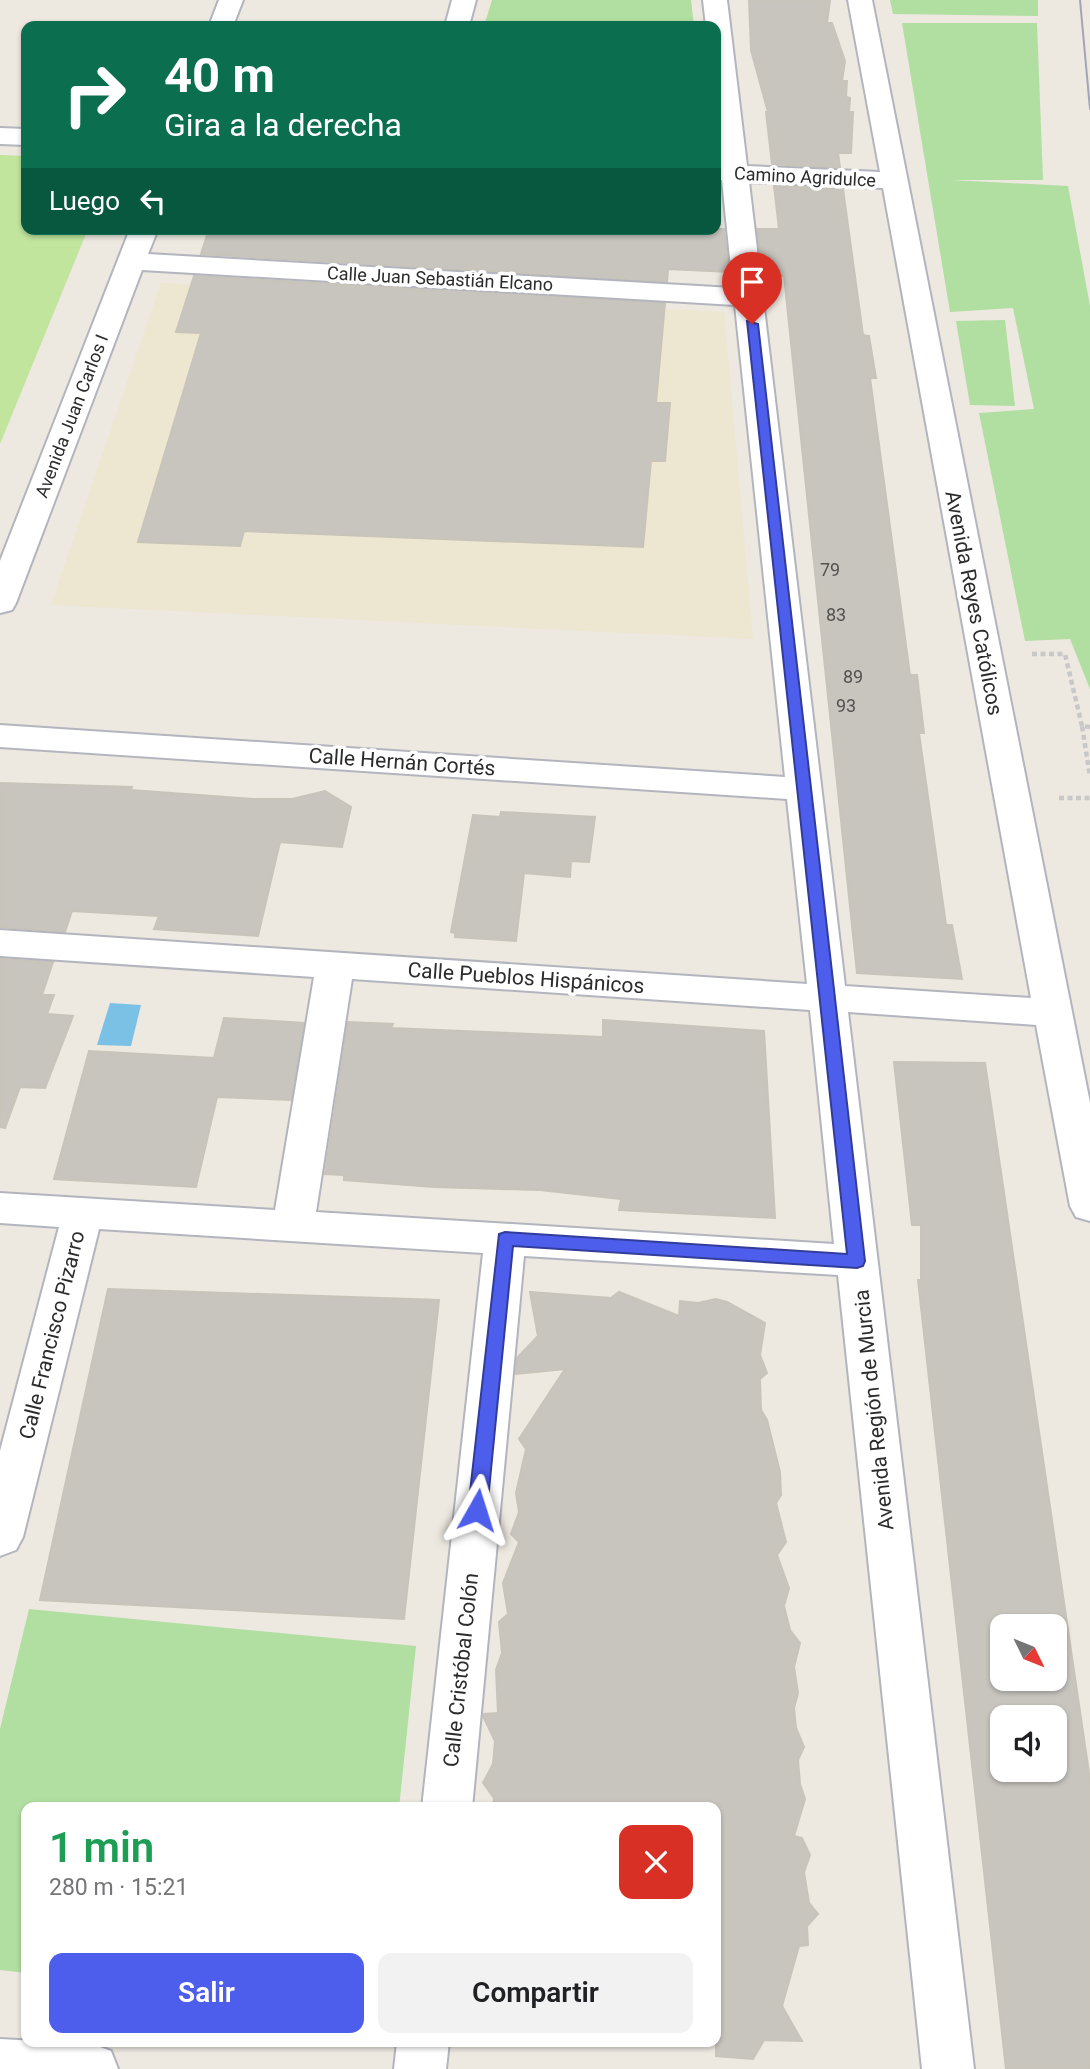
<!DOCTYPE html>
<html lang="es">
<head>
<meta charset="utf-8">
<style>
  body { margin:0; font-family:Roboto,sans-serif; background:#f2f2f2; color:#202124; height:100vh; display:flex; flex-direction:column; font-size:26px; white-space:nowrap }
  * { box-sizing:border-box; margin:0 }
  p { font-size:23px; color:#757577 }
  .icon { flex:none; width:38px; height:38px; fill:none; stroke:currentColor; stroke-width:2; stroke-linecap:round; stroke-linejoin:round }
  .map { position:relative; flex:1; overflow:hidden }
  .panel { position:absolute; left:21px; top:1802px; width:700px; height:245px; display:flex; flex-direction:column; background:#fff; border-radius:14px; box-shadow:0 2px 5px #0004 }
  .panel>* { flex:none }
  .guide { position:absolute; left:21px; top:21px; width:700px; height:214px; border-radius:14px; box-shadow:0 2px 5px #0004; background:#0b6e4f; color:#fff; overflow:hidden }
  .needle { width:46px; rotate:133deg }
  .tools { position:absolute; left:990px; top:1614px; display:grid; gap:14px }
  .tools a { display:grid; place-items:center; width:77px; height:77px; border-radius:14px; background:#fff; box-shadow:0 2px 5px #0004; font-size:35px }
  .pin { position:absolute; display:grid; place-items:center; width:60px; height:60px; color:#fff; margin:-72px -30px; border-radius:50% 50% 50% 0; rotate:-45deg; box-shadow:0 0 7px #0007 }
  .pin .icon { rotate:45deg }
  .me { position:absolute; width:77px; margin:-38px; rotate:6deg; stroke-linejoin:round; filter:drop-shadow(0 0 5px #0008) }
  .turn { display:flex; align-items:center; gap:24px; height:147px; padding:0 28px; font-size:32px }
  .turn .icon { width:91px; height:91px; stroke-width:2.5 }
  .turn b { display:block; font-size:49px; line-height:60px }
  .then { display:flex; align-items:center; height:66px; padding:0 28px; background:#0003; gap:14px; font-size:26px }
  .round { display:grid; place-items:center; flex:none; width:74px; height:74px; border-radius:14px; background:#f2f2f2 }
  .headline { display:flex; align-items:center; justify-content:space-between; height:119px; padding:0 28px }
  h1 { font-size:42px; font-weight:600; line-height:52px; color:#1e9e55 }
  .primary-button { display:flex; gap:14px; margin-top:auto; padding:14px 28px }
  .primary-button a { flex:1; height:80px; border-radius:14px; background:#4d5dec; color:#fff; font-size:28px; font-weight:600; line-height:80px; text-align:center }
  .primary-button a+a { background:#f2f2f2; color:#202124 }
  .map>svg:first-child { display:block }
</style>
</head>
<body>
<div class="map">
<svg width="1090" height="2069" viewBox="0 0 1090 2069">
  <rect width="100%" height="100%" fill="#ede8e0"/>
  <path fill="#ede6d1" d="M161 283 724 312 753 639 51 605Z"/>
  <path fill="#b1dfa1" d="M492 0H691L694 26H484Z
    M890 0H1038V16L893 14Z
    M902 23H1037L1043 180H951L1068 186 1090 306V689L1070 639 1025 641 979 413 1034 409 1013 308 950 312Z
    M1005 320 1015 406 970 405 956 321Z
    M29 1609 416 1646 399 1808H26V1973L0 1970V1729Z"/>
  <path fill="#c1e59d" d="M0 155 26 156V229H88L0 444Z"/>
  <path fill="#7bc1e6" d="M110 1003 141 1005 131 1046 97 1045Z"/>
  <path fill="#c8c5bf" stroke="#c8c4b9" stroke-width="2" fill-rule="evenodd" d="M749 0H830L827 23H832L845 61 842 81H847L846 97 850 98 849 112H853L851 153H838L840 168 772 164 766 112H768L751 50Z
    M774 186 843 189 863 335 869 336 876 378H870L910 675H917L924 733H919L946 925H952L962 979 857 973 784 276 763 274 757 229H779Z
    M209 229H724L729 272 668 269 667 282 201 254Z
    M194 276 665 303 656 403H670L665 461H651L643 547 244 531 240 546 138 542 201 333 176 332Z
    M0 783 132 787 131 790 253 799H292L325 791 351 807 342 847 280 842 258 936 154 929 159 916 72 911 65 932 0 927Z
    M501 812 595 817 589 862 571 861 570 877 524 873 516 941 455 937V933L451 932 473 815 500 817Z
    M0 959 53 962 42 995H54L47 1014 73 1016 45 1088 20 1087 5 1128 0 1127Z
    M224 1018 304 1023 291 1100 217 1097 196 1187 54 1179 89 1051 214 1058Z
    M603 1020 764 1031 775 1218 619 1210 621 1199 540 1190 434 1187 344 1180V1175L325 1174 348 1022 393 1024 391 1028 603 1037Z
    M894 1062 985 1063 1090 1780V2069H1006L918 1280H921V1225H912ZM1003 1626H1055V1678H1003ZM1003 1717H1055V1769H1003Z
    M108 1289 439 1300 404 1619 40 1600Z
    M530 1292 611 1298 619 1292 679 1316 680 1301 698 1303 716 1299 727 1302 765 1323 760 1355 767 1373 760 1379 761 1410 767 1420 780 1472 781 1495 776 1503 786 1542 777 1555 789 1588 784 1606 790 1630 800 1643 794 1667 798 1693 794 1708 796 1728 804 1747 798 1760 800 1784 805 1799 794 1836 802 1838 810 1855 804 1872 809 1903 818 1914 807 1926 808 1945 799 1946 782 2006 802 2041 764 2040 753 2059 716 2056V1808H493L494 1798 483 1783 493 1764 495 1741 483 1716 484 1714 498 1713 496 1670 502 1653 499 1622 508 1614 503 1583 519 1542 511 1534 519 1512 516 1493 526 1449 519 1439 565 1369 516 1374 517 1358 538 1336Z"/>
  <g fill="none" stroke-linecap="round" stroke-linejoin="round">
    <defs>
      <path id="minor" d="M219 0H243L233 26H209Z
        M452 0H476L469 26H445Z
        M703 0H727L747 166 880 172 848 0H872L1090 1103V1221L1076 1217 1070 1206 1036 1025 848 1012 974 2069H922L838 1275 524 1256 472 1808H422L483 1253 99 1229 23 1537 16 1550 0 1556V1451L59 1227 0 1223V1193L275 1210 314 977 0 956V930L807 984 787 799 0 747V725L785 777 735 305 142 270 16 603 12 610 0 613V561L130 229H158L148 254 733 288 722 180H716V164H720L716 122V26H706ZM749 182 883 188 1031 998 845 986ZM352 979 810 1010 834 1244 316 1212Z
        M0 128 26 129V145L0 144Z
        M0 2039 92 2044 111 2051 118 2069H0Z
        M397 2042H449L446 2069H394Z"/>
    </defs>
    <use href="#minor" stroke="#b3b5be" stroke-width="4"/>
    <path stroke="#c8c8c8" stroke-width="4.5" stroke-dasharray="5 3.5" stroke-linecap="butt" d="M1032 654H1065L1082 726
      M1090 727 1082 726 1090 776
      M1059 798H1090"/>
    <use href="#minor" fill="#fff" fill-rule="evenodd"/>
    <path stroke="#a3a4b5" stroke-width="2" d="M1080 0 1090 109"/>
  </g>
  <path fill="#4d5dec" stroke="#323c99" stroke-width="2" d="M747 321 758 324 865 1261 863 1266 857 1268 513 1246 487 1510 484 1515 477 1517 471 1515 468 1510 499 1234 505 1232 847 1254Z"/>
  <g text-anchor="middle" stroke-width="7" stroke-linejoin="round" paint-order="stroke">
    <g font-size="18" fill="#2c2c2c" stroke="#fff">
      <text transform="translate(805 177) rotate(3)" y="6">Camino Agridulce</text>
      <text transform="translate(440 279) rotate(3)" y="6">Calle Juan Sebastián Elcano</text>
      <text transform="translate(72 416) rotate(-69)" y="6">Avenida Juan Carlos I</text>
    </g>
    <g font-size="18" fill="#535251">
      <text x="830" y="576">79</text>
      <text x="836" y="621">83</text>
      <text x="853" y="683">89</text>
      <text x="846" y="712">93</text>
    </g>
    <g font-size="21" fill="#2c2c2c" stroke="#fff">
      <text transform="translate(974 603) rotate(79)" y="7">Avenida Reyes Católicos</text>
      <text transform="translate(402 762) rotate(4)" y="7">Calle Hernán Cortés</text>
      <text transform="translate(526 978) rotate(4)" y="7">Calle Pueblos Hispánicos</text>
      <text transform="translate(52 1335) rotate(-76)" y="7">Calle Francisco Pizarro</text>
      <text transform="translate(874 1410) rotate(-96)" y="7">Avenida Región de Murcia</text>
      <text transform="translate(461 1670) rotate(-84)" y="7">Calle Cristóbal Colón</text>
    </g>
  </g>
</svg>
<div class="tools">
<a><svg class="needle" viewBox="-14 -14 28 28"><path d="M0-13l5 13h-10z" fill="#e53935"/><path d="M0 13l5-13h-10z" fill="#757577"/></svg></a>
<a><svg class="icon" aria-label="sound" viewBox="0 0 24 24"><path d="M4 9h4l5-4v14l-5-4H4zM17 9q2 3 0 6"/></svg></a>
</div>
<div class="pin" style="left:752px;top:324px;background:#d93025"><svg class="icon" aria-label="arrive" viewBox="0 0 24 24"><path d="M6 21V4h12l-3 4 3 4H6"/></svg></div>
<svg class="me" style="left:477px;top:1510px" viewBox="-20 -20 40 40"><path d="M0-17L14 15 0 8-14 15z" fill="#4d5dec" stroke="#fff" stroke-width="4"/></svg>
<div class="guide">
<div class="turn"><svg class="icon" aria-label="right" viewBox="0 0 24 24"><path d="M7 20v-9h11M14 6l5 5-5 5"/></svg><div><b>40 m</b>Gira a la derecha</div></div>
<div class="then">Luego<svg class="icon" aria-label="left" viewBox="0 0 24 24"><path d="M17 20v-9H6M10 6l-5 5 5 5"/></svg></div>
</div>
<section class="panel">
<div class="headline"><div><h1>1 min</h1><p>280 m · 15:21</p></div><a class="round" style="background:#d93025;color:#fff"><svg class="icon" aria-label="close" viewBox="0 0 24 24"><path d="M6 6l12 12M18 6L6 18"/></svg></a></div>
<div class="primary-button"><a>Salir</a><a>Compartir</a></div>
</section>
</div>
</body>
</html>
